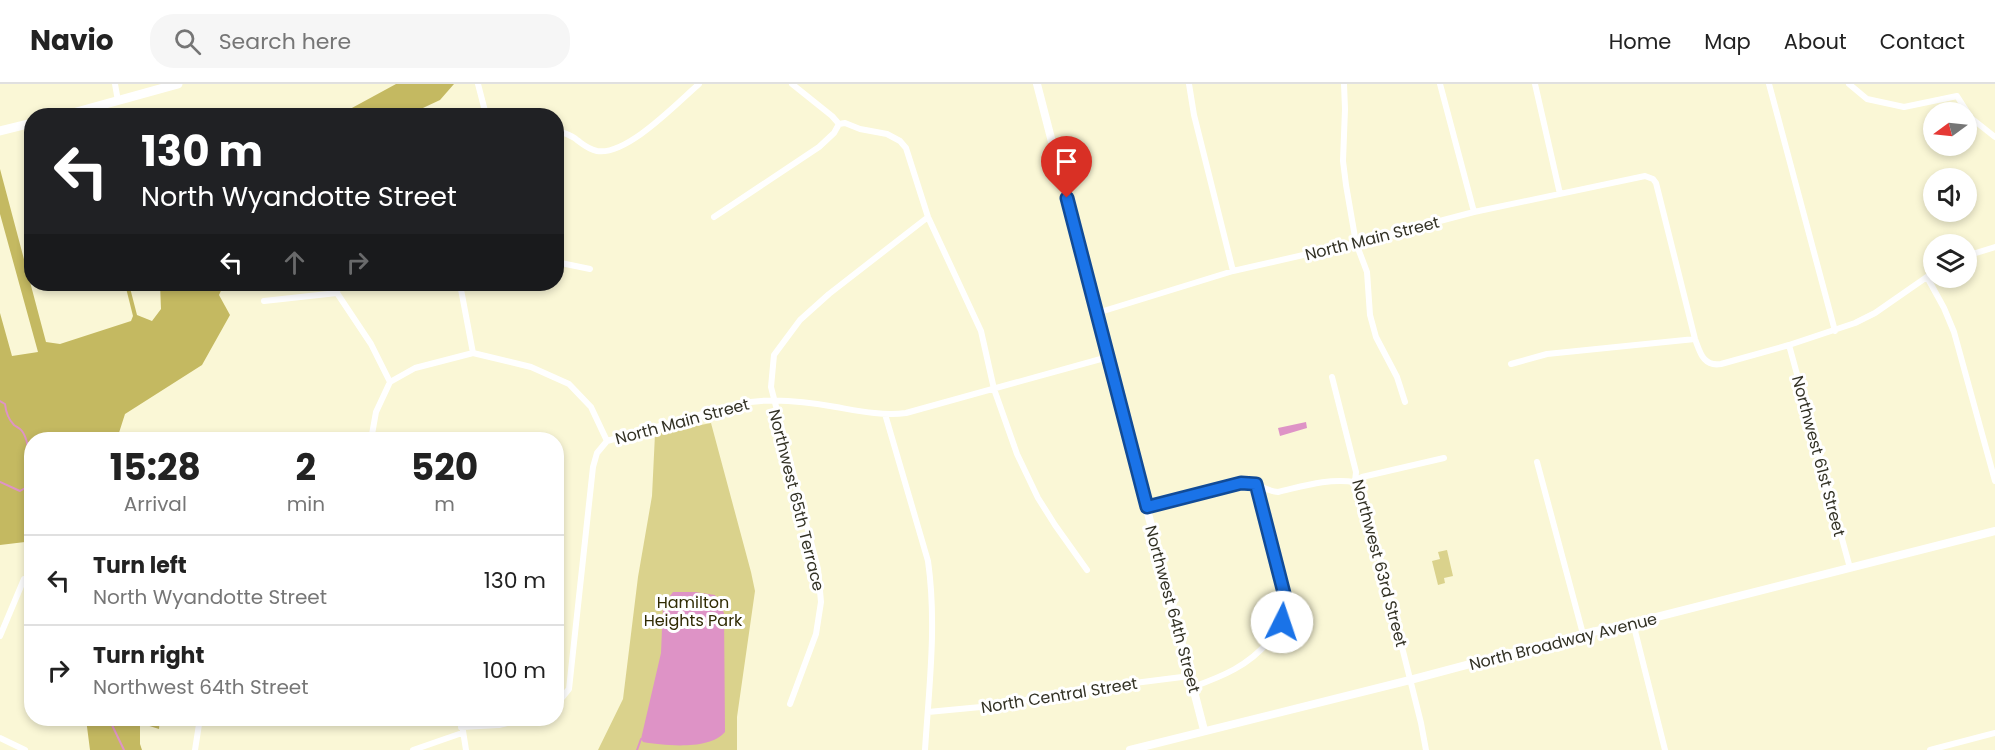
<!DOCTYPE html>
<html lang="en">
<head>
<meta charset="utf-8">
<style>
  body { margin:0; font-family:Poppins,sans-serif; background:#f6f6f6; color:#222; height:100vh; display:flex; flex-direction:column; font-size:22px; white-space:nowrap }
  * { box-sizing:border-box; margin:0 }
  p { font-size:20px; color:#767676 }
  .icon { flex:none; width:33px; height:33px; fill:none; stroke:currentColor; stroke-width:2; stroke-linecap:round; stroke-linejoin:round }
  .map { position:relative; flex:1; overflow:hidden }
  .sheet { position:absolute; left:24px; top:348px; width:540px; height:294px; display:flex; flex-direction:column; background:#fff; border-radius:24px; box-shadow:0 3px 9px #0003 }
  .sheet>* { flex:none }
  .banner { position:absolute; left:24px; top:24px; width:540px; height:183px; border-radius:24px; box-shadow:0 3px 9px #0003; background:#202124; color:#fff; overflow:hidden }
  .needle { width:39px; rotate:255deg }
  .controls { position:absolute; left:1923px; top:18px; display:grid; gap:12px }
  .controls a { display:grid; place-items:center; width:54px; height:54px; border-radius:50%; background:#fff; box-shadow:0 3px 9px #0003; font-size:30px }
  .pin { position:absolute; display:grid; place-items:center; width:51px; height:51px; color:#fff; margin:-62px -26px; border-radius:50% 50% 50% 0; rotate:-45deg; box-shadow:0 0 6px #0007 }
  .pin .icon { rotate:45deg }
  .me { position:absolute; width:66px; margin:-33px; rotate:4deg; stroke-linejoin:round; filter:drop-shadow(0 0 4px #0008) }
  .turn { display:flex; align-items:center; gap:21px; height:126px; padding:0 18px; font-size:27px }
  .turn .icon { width:78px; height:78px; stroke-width:2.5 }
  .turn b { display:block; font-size:42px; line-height:51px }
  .lanes { display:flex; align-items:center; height:57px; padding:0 18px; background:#0003; justify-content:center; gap:30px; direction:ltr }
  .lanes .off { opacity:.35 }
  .eta { display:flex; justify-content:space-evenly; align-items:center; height:102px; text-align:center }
  .eta b { font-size:36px; font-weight:700; line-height:42px }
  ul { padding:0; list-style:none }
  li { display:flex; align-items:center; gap:18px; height:90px; padding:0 18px; border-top:2px solid #e0e0e0 }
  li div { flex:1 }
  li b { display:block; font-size:22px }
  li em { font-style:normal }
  header { display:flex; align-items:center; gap:36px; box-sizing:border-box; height:84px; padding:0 30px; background:#fff; border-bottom:2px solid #e0e0e0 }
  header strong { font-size:28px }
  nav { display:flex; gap:33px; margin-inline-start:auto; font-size:21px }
  .search { width:420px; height:54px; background:#f6f6f6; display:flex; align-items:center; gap:15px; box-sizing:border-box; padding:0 21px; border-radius:24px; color:#767676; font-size:22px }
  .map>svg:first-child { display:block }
</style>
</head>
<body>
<header>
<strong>Navio</strong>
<div class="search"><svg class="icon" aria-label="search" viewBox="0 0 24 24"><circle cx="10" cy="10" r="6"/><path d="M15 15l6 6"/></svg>Search here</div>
<nav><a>Home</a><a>Map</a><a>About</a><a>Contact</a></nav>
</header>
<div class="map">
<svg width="1995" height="666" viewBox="0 0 1995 666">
  <rect width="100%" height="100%" fill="#faf7d6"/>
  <path fill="#dad28c" d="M711 339 751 488 755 507 737 633V666H598L623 615 638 493 652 412 655 350Z
    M1447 466 1453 492 1444 494 1445 499 1438 501 1432 477 1440 475 1438 468Z"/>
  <path fill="#c4b961" d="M396 0H454L440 16 408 31H339Z
    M0 85 46 258 60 260 131 237 133 232 125 200H129L137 231 152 237 161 225 160 200H224L219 211 230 231 202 281 125 330 117 355 32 356 31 467 25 458 0 461V229L12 272 38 268 0 130Z
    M86 635H160L159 645 140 639V660L142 666H90Z"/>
  <path fill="#de93c6" d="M1306 338 1307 344 1280 352 1278 344Z
    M673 508H695L715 511 724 529 725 648C710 666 666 662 643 658L641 655 661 569 663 521Z"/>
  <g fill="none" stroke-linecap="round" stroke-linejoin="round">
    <path stroke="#de93c6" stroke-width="2" d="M0 317 5 320C6 329 8 335 14 341 17 343 20 344 22 347 31 359 28 383 32 398
      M0 398 20 407 32 400
      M111 634 112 641 124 666
      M637 666 641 655"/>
    <path stroke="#fff" stroke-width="6" d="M115 0 118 17
      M478 0 485 27
      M792 0 832 32 839 40
      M1189 0 1194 31 1233 187
      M1344 0 1345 25 1343 77 1346 101 1356 159 1367 188 1370 231 1376 253 1397 293 1405 318
      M1440 0 1474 128
      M1535 0 1560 110
      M1769 0 1835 247
      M1849 0 1867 15 1904 23 1957 12 1971 34 1995 53
      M485 27 512 32
      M839 40 845 39 860 45 887 50 900 57 906 64 928 133 981 247 994 305 1017 370 1038 414 1055 441 1087 486
      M556 46C563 49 572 51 577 56 584 61 588 65 597 67 627 72 677 19 699 0
      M714 133 819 63 834 49 839 40
      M1966 172 1995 163
      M556 178 590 185
      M1927 193 1944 224 1954 248 1995 397
      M338 200 337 209 371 260 390 298 376 328 371 356
      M460 200 473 269
      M264 217 337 209
      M1097 229 1233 187 1356 159 1474 128 1645 92 1653 95 1656 99 1695 255C1700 268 1703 283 1721 280L1789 261 1855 239 1875 229 1934 188
      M1789 261 1850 484
      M1511 280 1547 270 1695 255
      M1332 293 1356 388 1355 398 1363 411 1380 475 1421 639 1426 666
      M390 298 415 284 473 269 531 283 569 300 591 323 607 357
      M885 330 928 477C937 540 929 603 925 666
      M241 356 249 354 252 356
      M299 356 334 351 371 352
      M607 357 738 320C769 313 804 317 836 323 859 327 882 332 906 329L1108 273
      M1537 378 1583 550
      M1147 423 1241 399C1256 397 1264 407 1278 408 1304 402 1328 394 1355 398L1362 393 1444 374
      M1633 539 1665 666
      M0 552 24 495
      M1193 603C1223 592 1248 582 1269 557 1274 551 1279 545 1282 538 1285 529 1285 519 1284 509L1256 400
      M790 620 816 550 821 518 818 485 771 303 774 271 800 236 829 210 928 133
      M556 621 569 605 593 383 597 369 607 357
      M928 628 1002 621 1071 607 1190 592
      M461 634 466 666
      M461 643 499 641 530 634
      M0 654 25 666
      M195 666 200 634
      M413 666 462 649
      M1930 666 1995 649"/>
    <path stroke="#fff" stroke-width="8" d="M1037 0 1204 646
      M1130 666 1410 596 1583 550 1633 539 1995 447"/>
    <path stroke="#fff" stroke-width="9" d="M62 32 178 0
      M0 47 32 39"/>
  </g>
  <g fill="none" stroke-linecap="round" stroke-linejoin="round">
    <defs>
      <path id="route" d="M1067 114 1147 423 1241 399 1256 400 1284 509 1285 522 1282 538"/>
    </defs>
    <use href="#route" stroke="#114b97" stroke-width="15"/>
    <use href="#route" stroke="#1a73e8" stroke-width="10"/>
  </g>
  <g text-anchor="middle" stroke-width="6" stroke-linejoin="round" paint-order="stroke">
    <g font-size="16" fill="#323124" stroke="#fff">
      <text transform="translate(1372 154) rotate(-14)" y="6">North Main Street</text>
      <text transform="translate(682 337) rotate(-15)" y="6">North Main Street</text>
      <text transform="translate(1819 372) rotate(75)" y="6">Northwest 61st Street</text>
      <text transform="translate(797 416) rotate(76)" y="6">Northwest 65th Terrace</text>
      <text transform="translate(1380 479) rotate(75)" y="6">Northwest 63rd Street</text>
      <text transform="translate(1173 525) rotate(75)" y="6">Northwest 64th Street</text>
      <text transform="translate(1563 557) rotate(-14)" y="6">North Broadway Avenue</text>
      <text transform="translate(1059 611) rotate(-9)" y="6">North Central Street</text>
    </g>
    <g font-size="16" fill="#302b03" stroke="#fff">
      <text x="693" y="524">Hamilton<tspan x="693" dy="18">Heights Park</tspan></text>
    </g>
  </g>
</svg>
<div class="controls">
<a><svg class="needle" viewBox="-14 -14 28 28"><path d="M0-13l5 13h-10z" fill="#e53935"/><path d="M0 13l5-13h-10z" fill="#767676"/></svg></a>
<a><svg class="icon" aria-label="sound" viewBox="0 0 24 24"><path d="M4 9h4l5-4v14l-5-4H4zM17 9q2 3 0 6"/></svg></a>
<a><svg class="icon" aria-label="layers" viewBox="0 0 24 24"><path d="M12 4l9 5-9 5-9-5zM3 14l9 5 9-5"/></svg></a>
</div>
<div class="pin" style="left:1067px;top:114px;background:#d93025"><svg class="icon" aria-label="arrive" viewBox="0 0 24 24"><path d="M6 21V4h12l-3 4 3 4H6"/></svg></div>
<svg class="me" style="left:1282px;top:538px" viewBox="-20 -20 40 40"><circle r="19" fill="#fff"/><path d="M0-13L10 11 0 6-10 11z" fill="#1a73e8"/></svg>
<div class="banner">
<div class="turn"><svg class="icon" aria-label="left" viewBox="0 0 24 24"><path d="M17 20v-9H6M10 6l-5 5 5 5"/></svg><div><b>130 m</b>North Wyandotte Street</div></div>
<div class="lanes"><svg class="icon" aria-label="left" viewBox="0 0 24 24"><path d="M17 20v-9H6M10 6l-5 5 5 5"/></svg><svg class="icon off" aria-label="ahead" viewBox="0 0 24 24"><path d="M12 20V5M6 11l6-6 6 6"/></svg><svg class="icon off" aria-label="right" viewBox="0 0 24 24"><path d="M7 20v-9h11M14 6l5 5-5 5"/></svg></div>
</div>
<section class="sheet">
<div class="eta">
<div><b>15:28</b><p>Arrival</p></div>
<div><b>2</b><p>min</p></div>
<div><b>520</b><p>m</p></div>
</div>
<ul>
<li><svg class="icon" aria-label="left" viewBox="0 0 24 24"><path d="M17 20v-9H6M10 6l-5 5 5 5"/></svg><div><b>Turn left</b><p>North Wyandotte Street</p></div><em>130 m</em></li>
<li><svg class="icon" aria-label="right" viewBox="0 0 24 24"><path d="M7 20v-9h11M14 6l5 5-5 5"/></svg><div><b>Turn right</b><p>Northwest 64th Street</p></div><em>100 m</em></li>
</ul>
</section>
</div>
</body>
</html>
